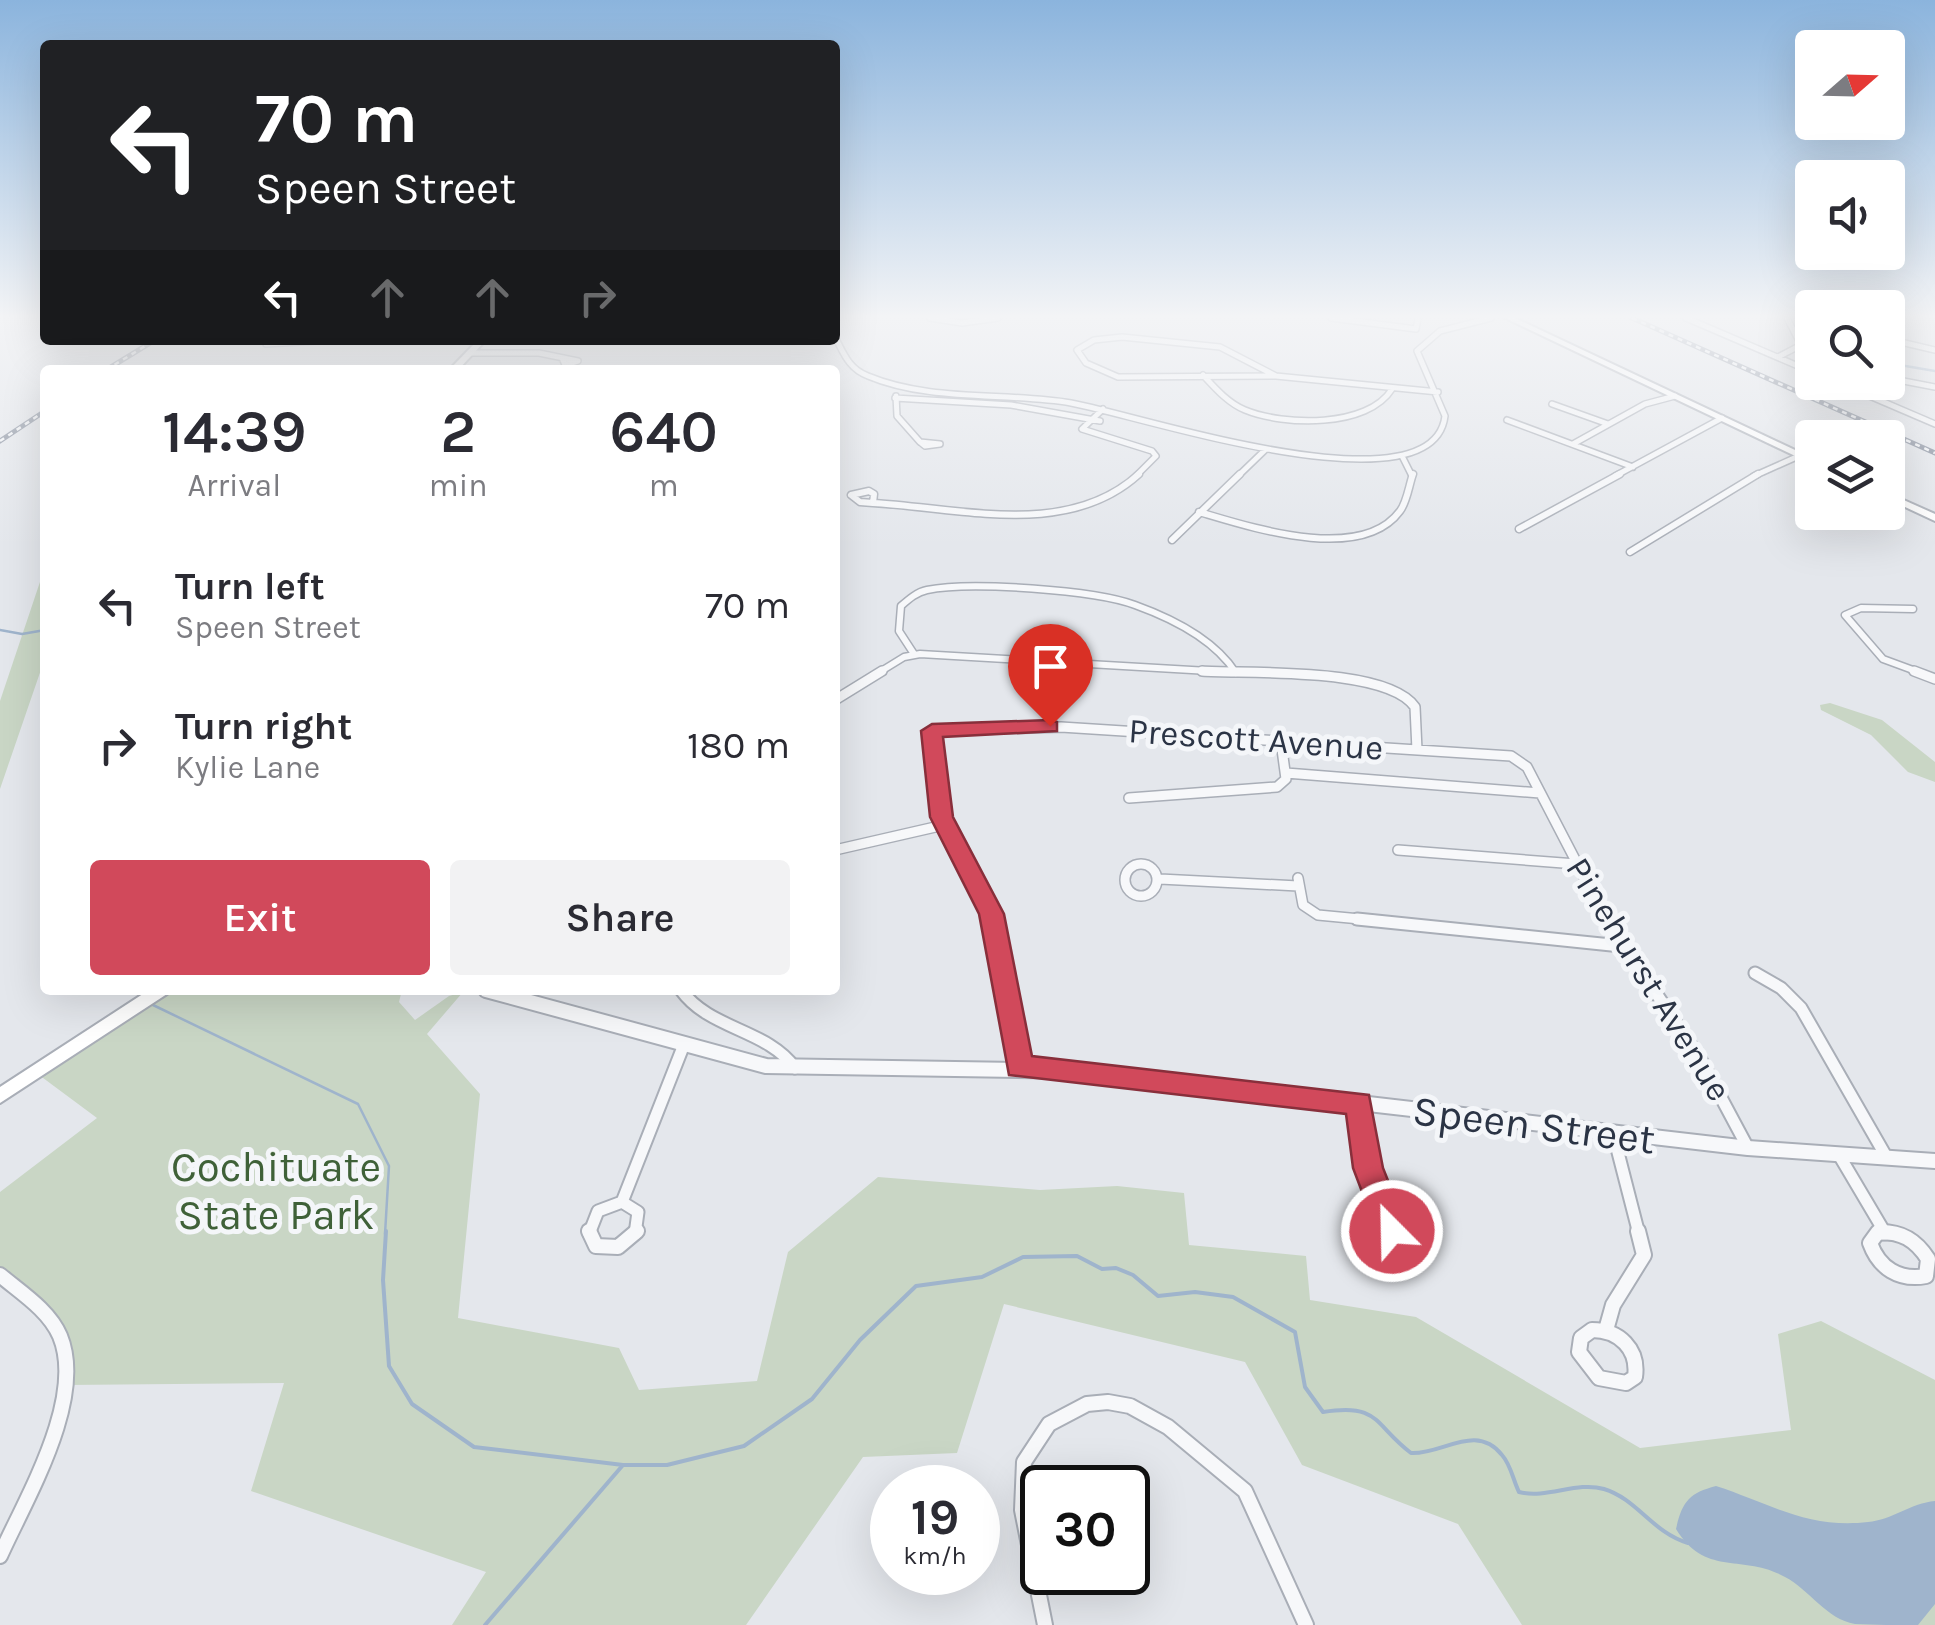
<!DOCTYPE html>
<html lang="en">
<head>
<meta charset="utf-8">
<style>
  body { margin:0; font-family:Karla,sans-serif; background:#f2f2f3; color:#2b2b33; height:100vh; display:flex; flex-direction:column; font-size:38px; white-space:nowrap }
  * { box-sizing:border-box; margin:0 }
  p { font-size:32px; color:#7c7c81 }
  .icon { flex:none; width:55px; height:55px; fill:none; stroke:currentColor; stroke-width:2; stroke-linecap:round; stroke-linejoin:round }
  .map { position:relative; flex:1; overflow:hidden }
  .drawer { position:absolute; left:40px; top:365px; width:800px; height:630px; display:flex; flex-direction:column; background:#fff; border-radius:10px; box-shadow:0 10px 40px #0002 }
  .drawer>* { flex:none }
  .guide { position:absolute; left:40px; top:40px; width:800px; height:305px; border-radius:10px; box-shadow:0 10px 40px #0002; background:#202124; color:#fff; overflow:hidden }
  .needle { width:65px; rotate:70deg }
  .controls { position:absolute; left:1795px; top:30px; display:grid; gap:20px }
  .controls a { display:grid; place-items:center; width:110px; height:110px; border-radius:10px; background:#fff; box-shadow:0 10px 40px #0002; font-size:50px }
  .speed { position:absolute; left:870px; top:1465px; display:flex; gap:20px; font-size:50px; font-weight:700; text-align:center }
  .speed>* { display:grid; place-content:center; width:130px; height:130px; border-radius:50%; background:#fff; box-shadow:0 10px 40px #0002; line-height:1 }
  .speed small { font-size:25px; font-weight:400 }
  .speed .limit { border:5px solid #111; border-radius:15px; background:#fff; color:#111 }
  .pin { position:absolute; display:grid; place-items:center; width:85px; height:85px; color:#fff; margin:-102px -42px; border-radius:50% 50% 50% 0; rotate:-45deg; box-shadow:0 0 10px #0007 }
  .pin .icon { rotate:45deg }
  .me { position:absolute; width:110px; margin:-55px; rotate:337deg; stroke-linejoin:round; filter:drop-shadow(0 0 8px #0008) }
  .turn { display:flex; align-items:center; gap:35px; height:210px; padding:0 50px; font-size:45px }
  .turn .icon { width:130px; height:130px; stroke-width:2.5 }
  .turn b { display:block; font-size:70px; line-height:85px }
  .lanes { display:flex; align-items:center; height:95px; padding:0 50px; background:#0003; justify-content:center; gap:50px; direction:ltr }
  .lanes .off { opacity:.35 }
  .eta { display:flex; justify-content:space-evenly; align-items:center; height:170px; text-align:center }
  .eta b { font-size:60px; font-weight:600; line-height:70px }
  .cta { display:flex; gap:20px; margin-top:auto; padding:20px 50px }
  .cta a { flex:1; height:115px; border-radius:10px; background:#d1495b; color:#fff; font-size:40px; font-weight:600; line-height:115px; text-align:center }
  .cta a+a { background:#f2f2f3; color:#2b2b33 }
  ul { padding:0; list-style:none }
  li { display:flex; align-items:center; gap:30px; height:140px; padding:0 50px }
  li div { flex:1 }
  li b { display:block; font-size:38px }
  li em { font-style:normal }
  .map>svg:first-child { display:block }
</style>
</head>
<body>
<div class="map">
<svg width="1935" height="1625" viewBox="0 0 1935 1625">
  <rect width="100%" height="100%" fill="#e4e7ec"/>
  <path fill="#c9d6c5" d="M45 567 41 633 45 634V658L0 789V701Z
    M1830 703 1882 720 1935 762V782L1908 772 1871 735 1821 710 1820 705Z
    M161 990H402L399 1002 415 1020 449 996 463 992 427 1034 480 1094 458 1318 619 1348 639 1390 757 1381 788 1252 878 1177 1040 1190 1117 1186 1184 1193 1189 1245 1306 1256 1310 1300 1416 1317 1640 1448 1791 1430 1778 1334 1821 1321 1935 1380V1625H1522L1458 1524 1302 1465 1245 1362 1004 1304 957 1453 863 1457 746 1625H452L486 1572 251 1491 284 1383 66 1385 60 1335 0 1275V1192L97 1118 35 1072Z"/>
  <path fill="#9fb4cc" d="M1716 1486C1769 1503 1807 1529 1868 1522 1892 1520 1911 1503 1935 1501V1604L1918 1625C1898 1625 1874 1625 1855 1624 1826 1619 1810 1590 1785 1577 1743 1553 1706 1578 1676 1529 1682 1502 1689 1493 1716 1486Z"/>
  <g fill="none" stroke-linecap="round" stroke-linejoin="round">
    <path stroke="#9fb4cc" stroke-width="2.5" d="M1888 363 1935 371
      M0 630 22 634 45 630
      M153 1005 358 1104 389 1166 385 1234"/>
    <path stroke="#9fb4cc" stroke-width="4" d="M386 1231 383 1280 389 1366 412 1404 474 1447 623 1465H667L744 1446 812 1399 860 1340 916 1286 982 1277 1023 1257 1077 1256 1102 1269 1116 1268 1133 1275 1158 1296 1195 1292 1233 1297 1295 1332 1305 1387 1323 1412C1380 1403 1373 1424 1411 1453 1442 1455 1476 1422 1502 1455 1511 1465 1513 1480 1519 1492 1548 1499 1576 1481 1604 1489 1637 1499 1653 1533 1688 1543
      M485 1625 623 1465"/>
    <defs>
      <path id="minor-far4" d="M930 318 962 323 998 318
        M1331 318 1416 329 1418 318
        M1686 318 1812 372
        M835 337C844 354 849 369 868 376 930 402 1006 392 1071 403 1135 414 1433 515 1445 416L1417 351 1440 331 1491 318
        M1122 337 1220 347 1276 376 1118 377 1086 363 1077 350 1094 340Z
        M1888 339 1935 350
        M266 344 335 340
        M469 353H539L578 361 565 365 562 358
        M1778 357 1801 345 1787 318
        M1203 375C1215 388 1228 403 1245 410 1284 426 1368 428 1392 389
        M1276 376 1438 392
        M1888 378 1935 387
        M1837 382 1935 424
        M896 396 897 416 920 442
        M895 398 1011 405 1100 421
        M1552 404 1608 424
        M1103 409 1082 429 1152 451 1156 456 1136 476
        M1507 420 1633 467
        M920 442 940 444 925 446Z
        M1573 444 1645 404 1675 396
        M1402 456 1412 476
        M1238 476 1265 450
        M1615 476 1722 418
        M1754 476 1801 455"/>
      <path id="minor-far3" d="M869 491 874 494 873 503 860 502 851 495Z
        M873 503C961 508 1068 539 1139 474
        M1199 512C1250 527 1361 564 1400 511 1407 502 1409 485 1413 474
        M1519 529 1620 474
        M1172 540 1240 474
        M1630 552 1758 474
        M1913 609 1861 608 1845 615 1883 659 1921 673
        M914 654 899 631 901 606C909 599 917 592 927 590 969 581 1095 590 1135 605 1171 618 1215 640 1236 673
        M878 673 904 657 920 654 1243 673"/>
      <path id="minor-far2" d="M1202 671C1251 674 1387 667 1415 707L1417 750
        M1914 671 1935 679
        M835 700 882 671
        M1286 773 1540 793
        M1129 798 1277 787 1286 779 1281 742
        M835 850 944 825
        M1398 850 1576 864
        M1125 880a16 16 0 1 1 32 0a16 16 0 1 1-32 0Z
        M1298 878 1303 905 1318 915 1381 921
        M1160 879 1298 886
        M993 921 941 817 932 731 1061 727 1511 756 1527 767 1607 921"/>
      <path id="minor-far1" d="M993 919 1018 1035 1019 1066
        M1357 919 1621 946
        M1606 919 1701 1060 1748 1148
        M1755 973 1781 988 1801 1008 1887 1158
        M681 990C710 1030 767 1029 795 1068
        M1359 1103 1368 1168 1392 1231
        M1613 1133 1639 1234
        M1839 1155 1884 1231
        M622 1202 638 1212 635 1234
        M622 1202 683 1047
        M589 1234 598 1211 622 1202
        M1877 1234H1898"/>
      <path id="minor" d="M589 1231 596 1246 618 1247 637 1231
        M1878 1232C1901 1231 1916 1240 1928 1259L1926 1276C1899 1281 1879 1268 1870 1243Z
        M0 1275C20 1292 49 1310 60 1336 86 1399 26 1498 0 1556
        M1592 1330C1619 1330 1639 1349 1635 1377L1626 1383 1599 1378 1579 1352 1581 1338Z
        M1606 1330 1613 1305 1644 1255 1638 1231
        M1045 1625 1022 1510 1024 1462 1049 1424 1087 1404 1108 1402 1130 1406 1168 1427 1245 1491 1306 1625"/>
      <path id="tertiary" d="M486 990 766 1066 1083 1071 1748 1148 1935 1161"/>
      <path id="secondary" d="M1505 318H1515L1812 458V464Z
        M478 340H486L458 370H449Z
        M1888 493 1935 514V521L1888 499Z
        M149 990H169L167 994 0 1103V1087Z"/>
    </defs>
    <use href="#minor-far4" stroke="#a9aeb7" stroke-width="8"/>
    <use href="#minor-far3" stroke="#a9aeb7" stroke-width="9"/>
    <use href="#minor-far2" stroke="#a9aeb7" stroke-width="12"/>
    <use href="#minor-far1" stroke="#a9aeb7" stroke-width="15"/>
    <use href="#minor" stroke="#a9aeb7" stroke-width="18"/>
    <use href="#tertiary" stroke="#a9aeb7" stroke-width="18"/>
    <use href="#secondary" stroke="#a9aeb7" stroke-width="4"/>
    <use href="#minor-far4" stroke="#f7f8fa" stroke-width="5"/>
    <use href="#minor-far3" stroke="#f7f8fa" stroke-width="6"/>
    <use href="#minor-far2" stroke="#f7f8fa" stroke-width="9"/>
    <use href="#minor-far1" stroke="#f7f8fa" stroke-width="11"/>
    <use href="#minor" stroke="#f7f8fa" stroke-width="14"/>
    <use href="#tertiary" stroke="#f7f8fa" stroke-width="14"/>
    <use href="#secondary" fill="#fff" fill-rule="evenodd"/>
    <defs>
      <path id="rail" d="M1632 318 1935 453
        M106 370 155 340
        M0 441 45 411"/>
    </defs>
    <use href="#rail" stroke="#7d8696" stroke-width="5"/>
    <use href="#rail" stroke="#f4f6f9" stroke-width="2.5" stroke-dasharray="5" stroke-linecap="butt"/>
  </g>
  <linearGradient id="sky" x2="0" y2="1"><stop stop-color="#8bb4dd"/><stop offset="0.58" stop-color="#f3f4f6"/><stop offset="1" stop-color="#f3f4f6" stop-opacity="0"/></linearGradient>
  <rect width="1935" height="546" fill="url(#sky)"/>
  <path fill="#d1495b" stroke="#882f3b" stroke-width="2.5" d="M1050 720 1057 722V731L943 737 953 817 1004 914 1032 1056 1369 1095 1383 1168 1408 1231 1404 1242 1392 1246 1381 1242 1353 1168 1346 1114 1009 1075 979 914 930 817 921 731 932 724Z"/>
  <g text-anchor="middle" stroke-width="10" stroke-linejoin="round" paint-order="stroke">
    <g font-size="35" fill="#2b3445" stroke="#f4f6f9">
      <text transform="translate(1256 739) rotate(4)" y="12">Prescott Avenue</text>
      <text transform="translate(1649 979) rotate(58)" y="12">Pinehurst Avenue</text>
    </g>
    <g font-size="42" fill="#2b3445" stroke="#f4f6f9">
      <text transform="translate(1534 1124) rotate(7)" y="15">Speen Street</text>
    </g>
    <g font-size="42" fill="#3f6138" stroke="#f4f6f9">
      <text x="276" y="1181">Cochituate<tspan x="276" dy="48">State Park</tspan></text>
    </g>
  </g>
</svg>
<div class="controls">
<a><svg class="needle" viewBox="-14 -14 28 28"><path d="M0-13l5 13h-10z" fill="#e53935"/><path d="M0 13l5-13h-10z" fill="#7c7c81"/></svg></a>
<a><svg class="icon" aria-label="sound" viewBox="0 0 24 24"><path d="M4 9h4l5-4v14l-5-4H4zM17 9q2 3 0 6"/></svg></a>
<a><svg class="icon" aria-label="search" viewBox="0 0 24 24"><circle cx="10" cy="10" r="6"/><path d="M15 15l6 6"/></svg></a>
<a><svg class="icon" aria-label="layers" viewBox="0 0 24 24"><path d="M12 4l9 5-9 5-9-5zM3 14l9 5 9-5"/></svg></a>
</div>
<div class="speed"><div>19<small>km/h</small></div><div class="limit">30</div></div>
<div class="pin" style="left:1050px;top:726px;background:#d93025"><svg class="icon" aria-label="arrive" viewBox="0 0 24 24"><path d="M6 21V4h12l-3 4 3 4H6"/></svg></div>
<svg class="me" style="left:1392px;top:1231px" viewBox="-20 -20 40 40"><circle r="17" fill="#d1495b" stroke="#fff" stroke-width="3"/><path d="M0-11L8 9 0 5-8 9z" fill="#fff"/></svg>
<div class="guide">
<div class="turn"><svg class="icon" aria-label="left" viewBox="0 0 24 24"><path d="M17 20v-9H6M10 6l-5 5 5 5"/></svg><div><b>70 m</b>Speen Street</div></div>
<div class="lanes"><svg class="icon" aria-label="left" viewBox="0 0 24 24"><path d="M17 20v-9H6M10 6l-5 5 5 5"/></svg><svg class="icon off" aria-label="ahead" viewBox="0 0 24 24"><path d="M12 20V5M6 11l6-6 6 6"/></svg><svg class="icon off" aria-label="ahead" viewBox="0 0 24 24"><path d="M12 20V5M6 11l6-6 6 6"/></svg><svg class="icon off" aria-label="right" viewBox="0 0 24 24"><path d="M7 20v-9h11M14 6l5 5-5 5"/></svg></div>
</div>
<section class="drawer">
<div class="eta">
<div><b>14:39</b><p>Arrival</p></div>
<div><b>2</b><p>min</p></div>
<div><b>640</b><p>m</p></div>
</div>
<ul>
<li><svg class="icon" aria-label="left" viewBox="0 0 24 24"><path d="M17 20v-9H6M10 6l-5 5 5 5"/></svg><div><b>Turn left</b><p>Speen Street</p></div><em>70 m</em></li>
<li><svg class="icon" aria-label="right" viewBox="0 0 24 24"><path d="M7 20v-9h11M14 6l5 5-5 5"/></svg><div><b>Turn right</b><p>Kylie Lane</p></div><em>180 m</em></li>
</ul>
<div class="cta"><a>Exit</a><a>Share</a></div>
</section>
</div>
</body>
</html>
